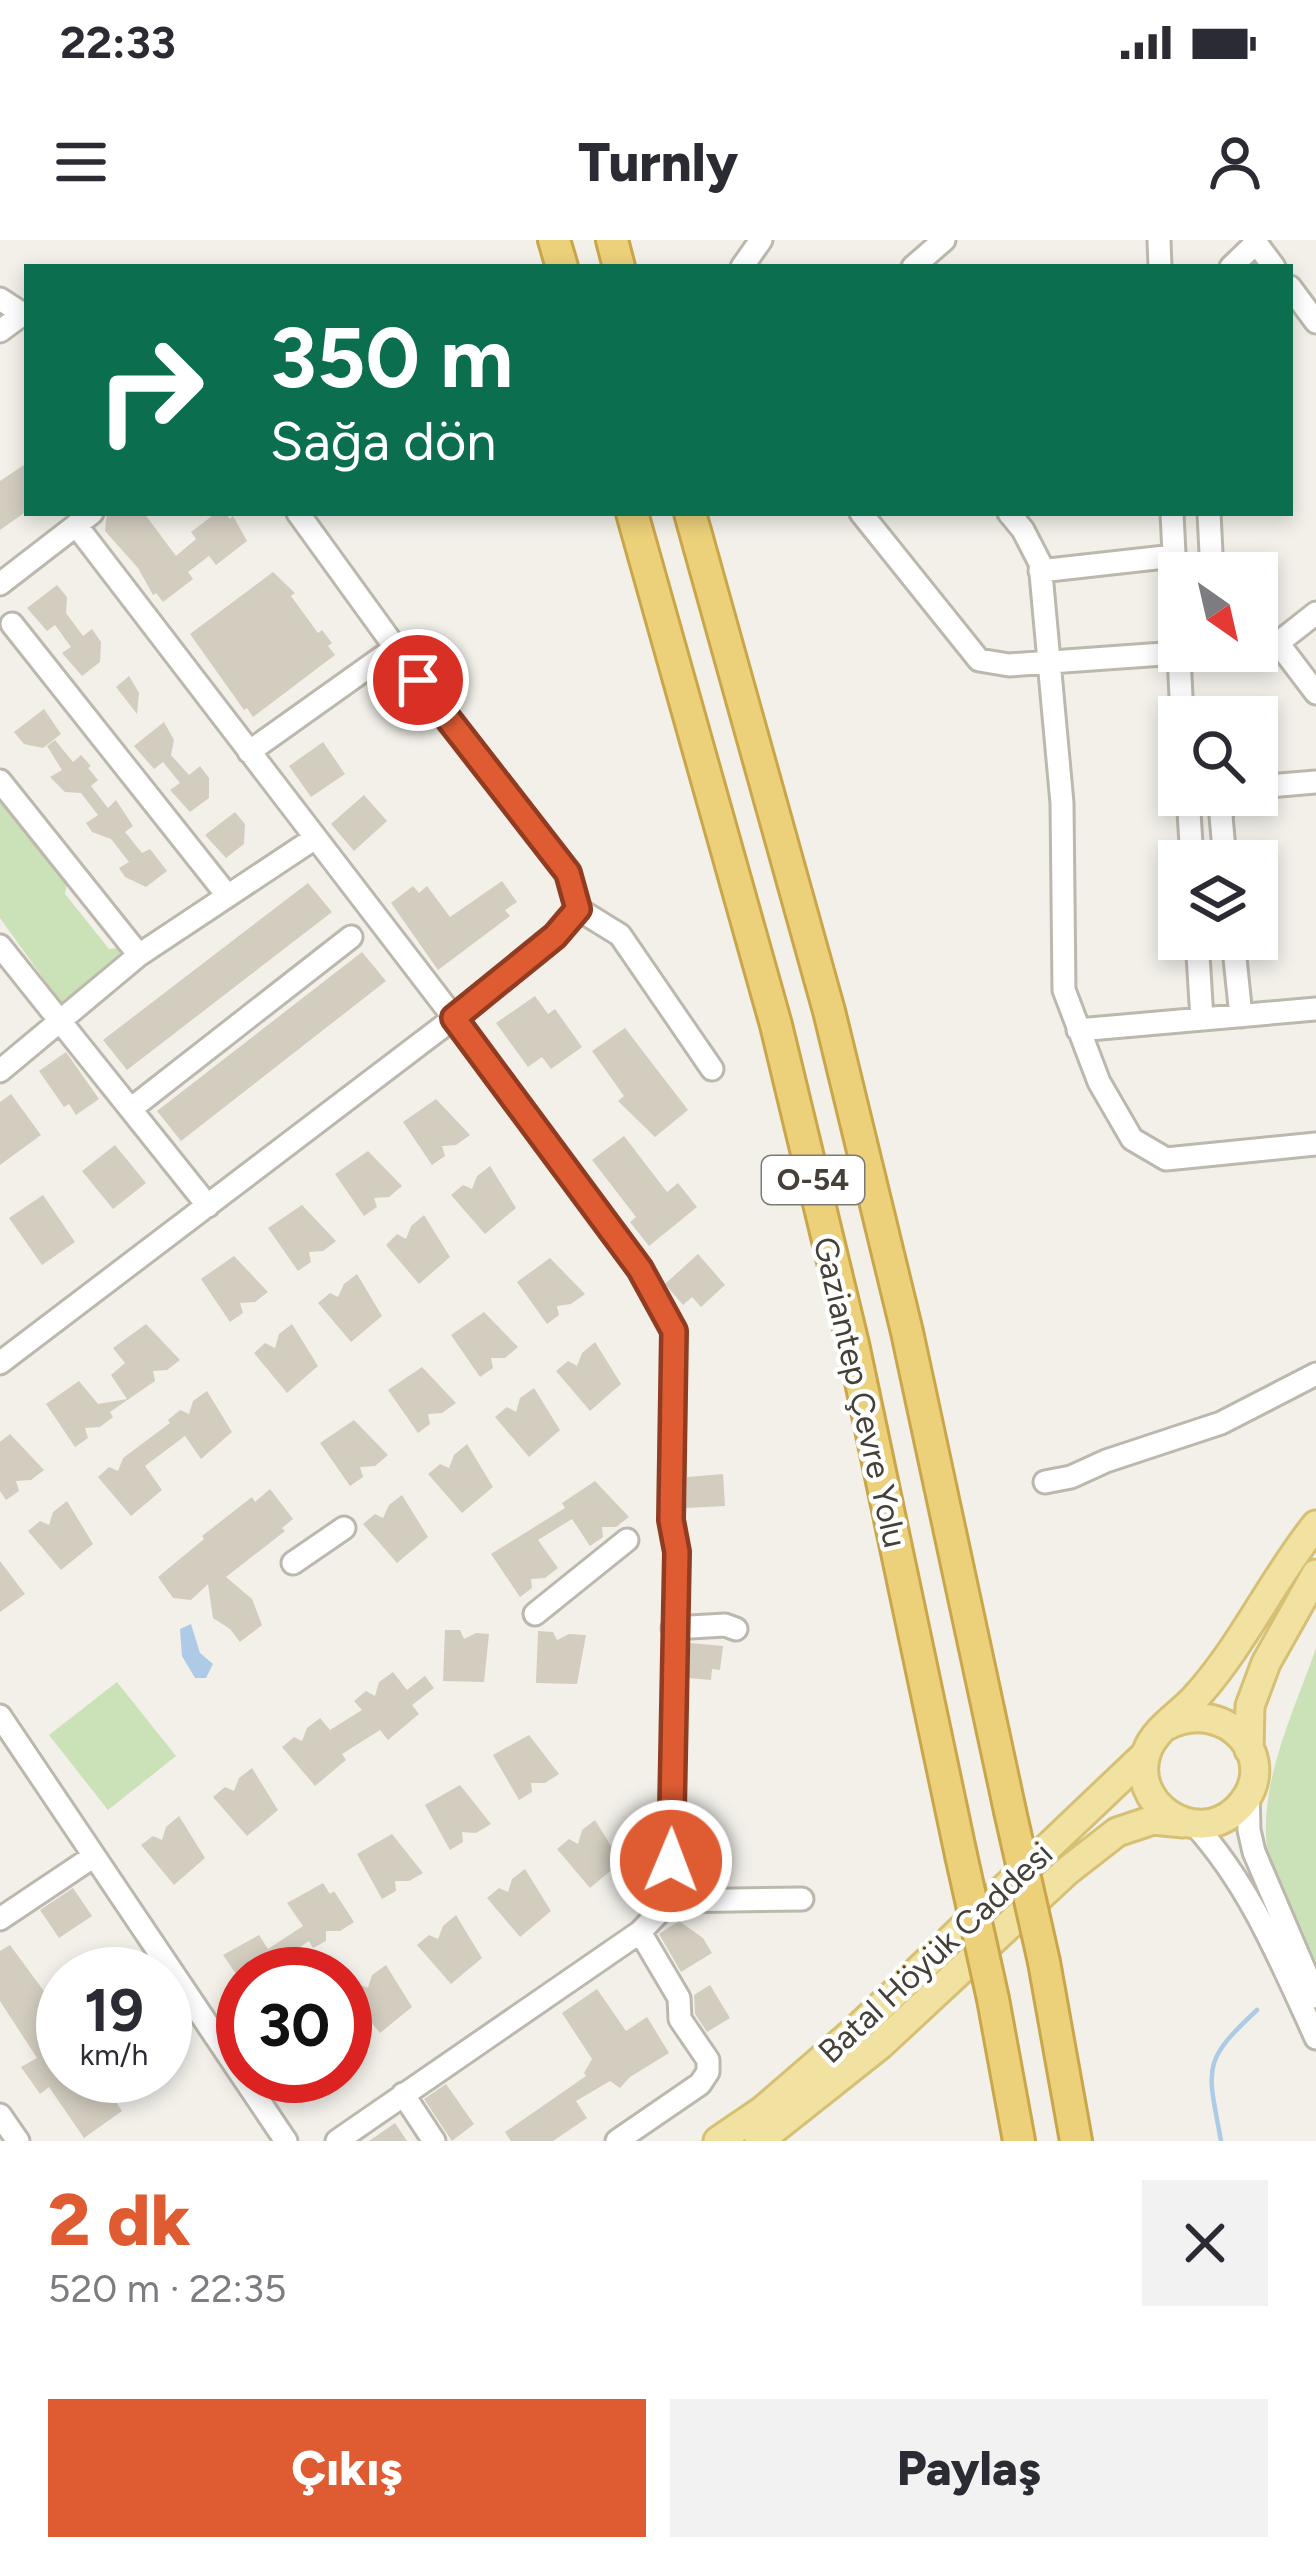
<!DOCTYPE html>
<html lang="tr">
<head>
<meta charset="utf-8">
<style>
  body { margin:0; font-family:Figtree,sans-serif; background:#f2f2f3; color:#2b2b33; height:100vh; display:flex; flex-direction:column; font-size:45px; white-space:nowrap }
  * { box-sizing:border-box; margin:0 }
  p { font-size:39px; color:#7c7c81 }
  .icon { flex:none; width:66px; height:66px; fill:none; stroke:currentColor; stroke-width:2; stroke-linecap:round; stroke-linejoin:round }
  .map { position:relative; height:1901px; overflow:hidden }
  .side { display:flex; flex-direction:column; background:#fff; flex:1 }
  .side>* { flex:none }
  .hud { position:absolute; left:24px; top:24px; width:1269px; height:252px; border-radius:0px; box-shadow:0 6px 18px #0003; background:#0b6e4f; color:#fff; overflow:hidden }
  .needle { width:78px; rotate:146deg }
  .buttons { position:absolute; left:1158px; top:312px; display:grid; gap:24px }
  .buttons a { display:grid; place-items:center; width:120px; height:120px; border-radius:0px; background:#fff; box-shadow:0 6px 18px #0003; font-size:60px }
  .speed { position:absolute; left:36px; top:1707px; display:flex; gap:24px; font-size:60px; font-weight:700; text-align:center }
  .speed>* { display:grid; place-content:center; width:156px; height:156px; border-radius:50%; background:#fff; box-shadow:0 6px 18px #0003; line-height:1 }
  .speed small { font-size:30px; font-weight:400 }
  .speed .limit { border:18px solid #d22; background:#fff; color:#111 }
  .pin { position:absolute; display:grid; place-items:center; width:102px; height:102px; color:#fff; margin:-51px; border:6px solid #fff; border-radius:50%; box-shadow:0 3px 12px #0007 }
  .me { position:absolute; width:132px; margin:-66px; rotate:1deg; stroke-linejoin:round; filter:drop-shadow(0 0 9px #0008) }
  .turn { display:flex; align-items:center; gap:42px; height:252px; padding:0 48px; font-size:54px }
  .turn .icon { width:156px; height:156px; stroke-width:2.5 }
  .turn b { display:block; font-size:84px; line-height:102px }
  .round { display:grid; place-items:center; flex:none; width:126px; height:126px; border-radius:0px; background:#f2f2f3 }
  .head { display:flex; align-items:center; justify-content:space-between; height:204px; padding:0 48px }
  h1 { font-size:72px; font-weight:800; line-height:90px; color:#df5c33 }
  .primary-button { display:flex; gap:24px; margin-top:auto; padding:24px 48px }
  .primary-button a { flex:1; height:138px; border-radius:0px; background:#df5c33; color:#fff; font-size:48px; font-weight:800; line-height:138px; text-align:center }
  .primary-button a+a { background:#f2f2f3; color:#2b2b33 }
  .status { display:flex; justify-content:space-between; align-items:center; height:84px; padding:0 60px; background:#fff; direction:ltr }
  .status svg { height:33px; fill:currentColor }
  header { display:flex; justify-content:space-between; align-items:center; height:156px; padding:0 48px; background:#fff; font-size:54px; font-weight:800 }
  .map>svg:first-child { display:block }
</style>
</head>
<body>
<div class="status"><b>22:33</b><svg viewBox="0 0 49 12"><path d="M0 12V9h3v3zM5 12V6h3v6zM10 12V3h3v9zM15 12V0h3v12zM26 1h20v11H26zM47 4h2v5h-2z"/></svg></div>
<header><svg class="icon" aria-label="menu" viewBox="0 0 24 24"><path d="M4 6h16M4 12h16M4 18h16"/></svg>Turnly<svg class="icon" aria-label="person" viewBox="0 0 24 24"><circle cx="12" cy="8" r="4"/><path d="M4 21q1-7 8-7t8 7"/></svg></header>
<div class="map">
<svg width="1316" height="1901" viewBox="0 0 1316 1901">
  <rect width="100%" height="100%" fill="#f2f0e9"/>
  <path fill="#cbe1b7" d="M0 558 67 643 65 654 109 709 117 708 129 723 66 770 0 678Z
    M1316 1408V1736C1302 1703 1282 1668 1272 1633 1250 1558 1292 1478 1316 1408Z
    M117 1442 176 1516 108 1570 49 1495Z"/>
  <path fill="#adcae7" d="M191 1384 200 1413 213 1424 206 1438H195L182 1416 180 1389Z"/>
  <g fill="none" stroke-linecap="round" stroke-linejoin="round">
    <path stroke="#adcae7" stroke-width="4.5" d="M1221 1901C1208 1828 1200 1823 1257 1770"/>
  </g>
  <path fill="#d3cdc0" d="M27 223V271L0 290V241Z
    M107 273H144L176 316 196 299 191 292 216 273H225L230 279 233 276 247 301 216 325 209 316 188 332 193 339 163 362 156 353 153 355 138 328 105 291Z
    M273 332 295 353 291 356 318 393 322 390 332 403 328 406 335 415 253 477 247 468 244 470 190 394Z
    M57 345 67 357 66 373 83 396 92 389 101 402 100 422 82 436 62 413 71 407 55 385 47 391 27 368Z
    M129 436 139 453 137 474 116 447Z
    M44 469 61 494 43 508 24 504 14 492Z
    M164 482 174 500 171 515 189 535 200 526 209 538V558L190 572 170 550 180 543 163 522 154 529 134 506Z
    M55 500 73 522 81 515 91 526 88 528 98 540 91 546 108 568 116 560 133 586 125 592 142 613 150 609 167 631 146 647 125 637 119 628 129 622 111 599 92 592 86 583 98 575 81 553 65 552 50 537 62 530 47 506Z
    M323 502 345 534 311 557 289 526Z
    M364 555 387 581 354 611 331 584Z
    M235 572 245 584 244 604 226 618 205 595Z
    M502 641 517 662 505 670 510 676 438 730 391 663 413 646 419 653 427 646 450 677Z
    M308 643 332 672 127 830 103 800Z
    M362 712 386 741 181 901 157 871Z
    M535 756 548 774 555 769 582 807 551 829 542 817 528 827 496 783Z
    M625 788 688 870 655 897 618 861 624 856 592 811Z
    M66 812 99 859 76 875 69 864 64 867 39 831Z
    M11 854 41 895 0 925V862Z
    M436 859 470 895 456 905 442 906 445 916 432 925 403 882Z
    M624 896 667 952 678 943 697 967 649 1006 630 982 636 977 592 920Z
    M115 905 146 943 113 969 82 931Z
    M368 911 402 946 389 957 374 958 377 967 364 976 335 934Z
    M490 926 516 968 485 994 451 955 463 945 472 949 477 936Z
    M43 955 75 1002 42 1025 9 978Z
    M302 965 336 1001 323 1011 309 1012 311 1022 298 1031 268 988Z
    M424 975 450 1017 419 1044 386 1005 397 994 406 999 411 986Z
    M698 1014 725 1045 701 1067 692 1057 683 1065 665 1044Z
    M234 1016 268 1052 255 1062 240 1063 243 1073 230 1082 201 1039Z
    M550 1018 585 1054 571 1064 557 1066 559 1075 547 1084 517 1042Z
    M357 1034 382 1076 351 1102 318 1063 330 1053 338 1057 344 1044Z
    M484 1072 518 1107 505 1118H491L493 1128 480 1137 451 1095Z
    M146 1084 180 1120 167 1130 153 1131 155 1141 110 1172 113 1177 100 1187 85 1188 88 1198 75 1207 46 1164 79 1141 98 1164 127 1159 111 1135 125 1123 113 1108Z
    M292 1084 318 1126 287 1153 254 1113 265 1103 275 1108 279 1094Z
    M595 1102 621 1144 590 1171 556 1131 568 1121 577 1126 582 1113Z
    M422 1127 456 1163 442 1173 428 1174 430 1184 418 1193 388 1150Z
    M534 1148 560 1190 529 1217 495 1177 507 1167 516 1172 520 1158Z
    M207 1151 232 1192 201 1219 185 1196 145 1226 162 1250 131 1276 98 1237 109 1227 118 1231 123 1218 170 1183 168 1180 180 1170 189 1174 193 1161Z
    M354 1180 388 1215 375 1226 360 1227 363 1237 350 1246 320 1203Z
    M10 1194 44 1230 31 1240 16 1241 19 1251 6 1260 0 1251V1202Z
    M467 1204 493 1247 462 1273 428 1234 440 1224 449 1228 454 1215Z
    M723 1234 725 1266 686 1268 687 1237Z
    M595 1241 629 1277 616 1287H602L603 1297 590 1306 572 1279 538 1300 558 1328 545 1338 531 1339 532 1348 520 1357 491 1314 565 1268 562 1263Z
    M270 1249 293 1279 282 1288 285 1291 226 1337 252 1359 262 1385 240 1402 230 1389 213 1378 208 1344 191 1360 173 1358 158 1337 204 1299 202 1296 252 1257 255 1262Z
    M402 1255 428 1297 397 1323 363 1284 375 1274 383 1278 389 1265Z
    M67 1261 93 1304 61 1330 28 1291 40 1281 49 1285 53 1272Z
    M0 1321 25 1354 0 1372Z
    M445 1390H460L464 1399 476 1393 489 1394 484 1442 443 1441Z
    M538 1391 553 1392 557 1400 569 1394 586 1395 577 1444 536 1443Z
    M690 1403 723 1406 720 1430 712 1429 711 1440 689 1438Z
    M393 1432 407 1450 425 1436 434 1448 412 1465 419 1474 388 1500 380 1490 342 1514 346 1520 315 1546 282 1507 294 1497 302 1501 307 1488 320 1478 330 1490 362 1470 354 1461 366 1451 375 1456 379 1442Z
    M529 1495 559 1534 545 1543H531L532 1552 519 1560 493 1515Z
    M252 1528 278 1570 247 1596 213 1557 225 1547 234 1551 239 1538Z
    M460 1545 491 1584 476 1593 462 1592 463 1602 450 1610 425 1565Z
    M179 1576 205 1618 174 1645 141 1605 153 1596 162 1600 166 1587Z
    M595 1580 621 1622 590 1648 557 1609 569 1599 578 1604 582 1590Z
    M392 1594 423 1633 409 1641H395L396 1651 382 1659 357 1614Z
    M525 1629 551 1671 520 1697 487 1658 499 1648 508 1652 512 1639Z
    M323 1643 330 1654 334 1651 354 1682 340 1691H326V1701L313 1708 309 1701 280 1720 290 1734H236L223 1715 259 1695 268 1709 303 1686 287 1663Z
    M73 1648 92 1676 59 1698 40 1670Z
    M456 1675 482 1718 451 1744 417 1705 429 1695 438 1699 443 1686Z
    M679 1681 703 1698 712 1713 681 1732 659 1694Z
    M10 1705 63 1777V1836H98L122 1871 84 1898 49 1847 40 1854 21 1827 37 1818 0 1761V1711Z
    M386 1725 412 1767 380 1793 347 1754 359 1744 368 1748 372 1735Z
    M710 1745 730 1778 707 1792 695 1774 694 1755Z
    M597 1749 626 1791 647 1777 669 1813 630 1837 620 1848 610 1841 576 1861 587 1878 553 1901H511L505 1892 586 1836 584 1833 592 1819 562 1773Z
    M446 1844 474 1884 452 1901 424 1859Z
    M395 1883 407 1901H369Z"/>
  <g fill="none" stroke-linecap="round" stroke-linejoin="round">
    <defs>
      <path id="minor" d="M1159 0 1160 27
        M1254 0 1274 27
        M742 27 761 0
        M913 27 944 0
        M1231 27 1256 3
        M1290 47 1316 82
        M0 59 23 74
        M0 91 23 74 27 76
        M861 273 979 420 1009 425 1205 411
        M1009 273 1023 290 1040 323 1062 563 1064 750 1099 842 1132 899 1166 919 1316 904
        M1172 273 1182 477
        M1209 273 1212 333
        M76 285 454 778 640 1029 674 1092 671 1280 677 1313 670 1661 640 1692 337 1901
        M1040 331 1174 316
        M0 344 92 273
        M12 384 227 655
        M1278 403 1316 453
        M1257 405 1278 403 1316 373
        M249 512 395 408
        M0 541 139 715
        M1257 547 1316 542
        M1188 555 1192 621
        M1225 621 1221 576 1228 555
        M578 669 620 695 712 829
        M1197 699 1202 779
        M1233 699 1241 776
        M0 706 208 966
        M1078 790 1316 769
        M0 831 139 715 315 598
        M132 868 351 697
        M0 1123 454 778 555 696 578 669 568 633 442 472 298 273
        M1045 1242 1071 1237 1106 1221 1221 1183 1316 1134
        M293 1323 344 1288
        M535 1374 627 1300
        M673 1388 725 1385 736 1389
        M0 1476 286 1901
        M1248 1551 1249 1590 1254 1612 1316 1757
        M1194 1584C1251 1647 1281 1722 1316 1798
        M670 1661 802 1659
        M0 1679 94 1616
        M403 1854 434 1901
        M0 1875 18 1901
        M617 1901 700 1844 708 1832V1820L680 1779 679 1758 640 1692"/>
      <path id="major" d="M1166 1486C1227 1454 1286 1523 1236 1570 1195 1608 1128 1563 1147 1511 1155 1489 1180 1475 1196 1457 1243 1405 1272 1340 1316 1285
        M1249 1510 1250 1466 1266 1423 1316 1334
        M718 1901 762 1871 857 1789 1146 1514
        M759 1901 880 1805 1067 1631 1117 1592 1153 1580 1183 1583"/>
      <path id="highway" d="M554 0 562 27
        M612 0 619 27
        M632 273 776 785 853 1104 961 1615
        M690 273 829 771 907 1092 1010 1571
        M1044 1722 1076 1901
        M993 1759 1019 1901"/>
    </defs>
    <use href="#minor" stroke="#bdb8ad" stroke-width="27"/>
    <use href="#major" stroke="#d5c074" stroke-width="33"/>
    <use href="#highway" stroke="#caa64b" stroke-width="36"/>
    <use href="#minor" stroke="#fff" stroke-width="21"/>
    <use href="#major" stroke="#f2e2a2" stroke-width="27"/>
    <use href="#highway" stroke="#ecd07a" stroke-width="30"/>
    <defs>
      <path id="highway-bridge" d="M1010 1571 1044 1722
        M961 1615 993 1759"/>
    </defs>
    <use href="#highway-bridge" stroke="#caa64b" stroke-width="36" stroke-linecap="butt"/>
    <use href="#highway-bridge" stroke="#ecd07a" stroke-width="30"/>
  </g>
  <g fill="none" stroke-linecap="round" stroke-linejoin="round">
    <defs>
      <path id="route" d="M418 440 568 633 578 669 555 696 454 778 640 1029 674 1091 671 1280 677 1312 671 1621"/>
    </defs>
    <use href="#route" stroke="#913c21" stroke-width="30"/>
    <use href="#route" stroke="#df5c33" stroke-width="21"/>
  </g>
  <g text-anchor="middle" stroke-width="9" stroke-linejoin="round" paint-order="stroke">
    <rect fill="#fff" stroke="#7d7a74" stroke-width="3" x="762" y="916" width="102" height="48" rx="9"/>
    <g font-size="30" font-weight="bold" fill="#454138">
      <text x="813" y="950">O-54</text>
    </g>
    <g font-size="33" fill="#454138" stroke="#fff">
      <text transform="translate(861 1152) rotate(77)" y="12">Gaziantep Çevre Yolu</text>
      <text transform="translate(935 1712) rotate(-43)" y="12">Batal Höyük Caddesi</text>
    </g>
  </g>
</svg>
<div class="buttons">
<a><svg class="needle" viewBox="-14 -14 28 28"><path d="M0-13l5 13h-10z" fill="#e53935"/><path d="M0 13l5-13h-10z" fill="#7c7c81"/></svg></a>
<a><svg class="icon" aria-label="search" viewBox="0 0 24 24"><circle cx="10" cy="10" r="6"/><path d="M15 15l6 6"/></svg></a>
<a><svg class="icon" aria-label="layers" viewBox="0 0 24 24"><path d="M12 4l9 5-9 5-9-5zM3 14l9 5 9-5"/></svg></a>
</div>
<div class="speed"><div>19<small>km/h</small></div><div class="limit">30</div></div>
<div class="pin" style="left:418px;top:440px;background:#d93025"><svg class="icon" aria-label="arrive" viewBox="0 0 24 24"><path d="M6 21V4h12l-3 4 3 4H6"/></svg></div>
<svg class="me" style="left:671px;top:1621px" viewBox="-20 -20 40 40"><circle r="17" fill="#df5c33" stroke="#fff" stroke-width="3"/><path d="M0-11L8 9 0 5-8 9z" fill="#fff"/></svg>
<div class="hud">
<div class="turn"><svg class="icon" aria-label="right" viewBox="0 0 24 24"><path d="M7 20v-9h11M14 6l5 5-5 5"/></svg><div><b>350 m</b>Sağa dön</div></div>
</div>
</div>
<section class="side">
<div class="head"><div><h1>2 dk</h1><p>520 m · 22:35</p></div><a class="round"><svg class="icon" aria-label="close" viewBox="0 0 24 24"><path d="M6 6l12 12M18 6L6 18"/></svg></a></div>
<div class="primary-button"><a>Çıkış</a><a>Paylaş</a></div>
</section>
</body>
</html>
